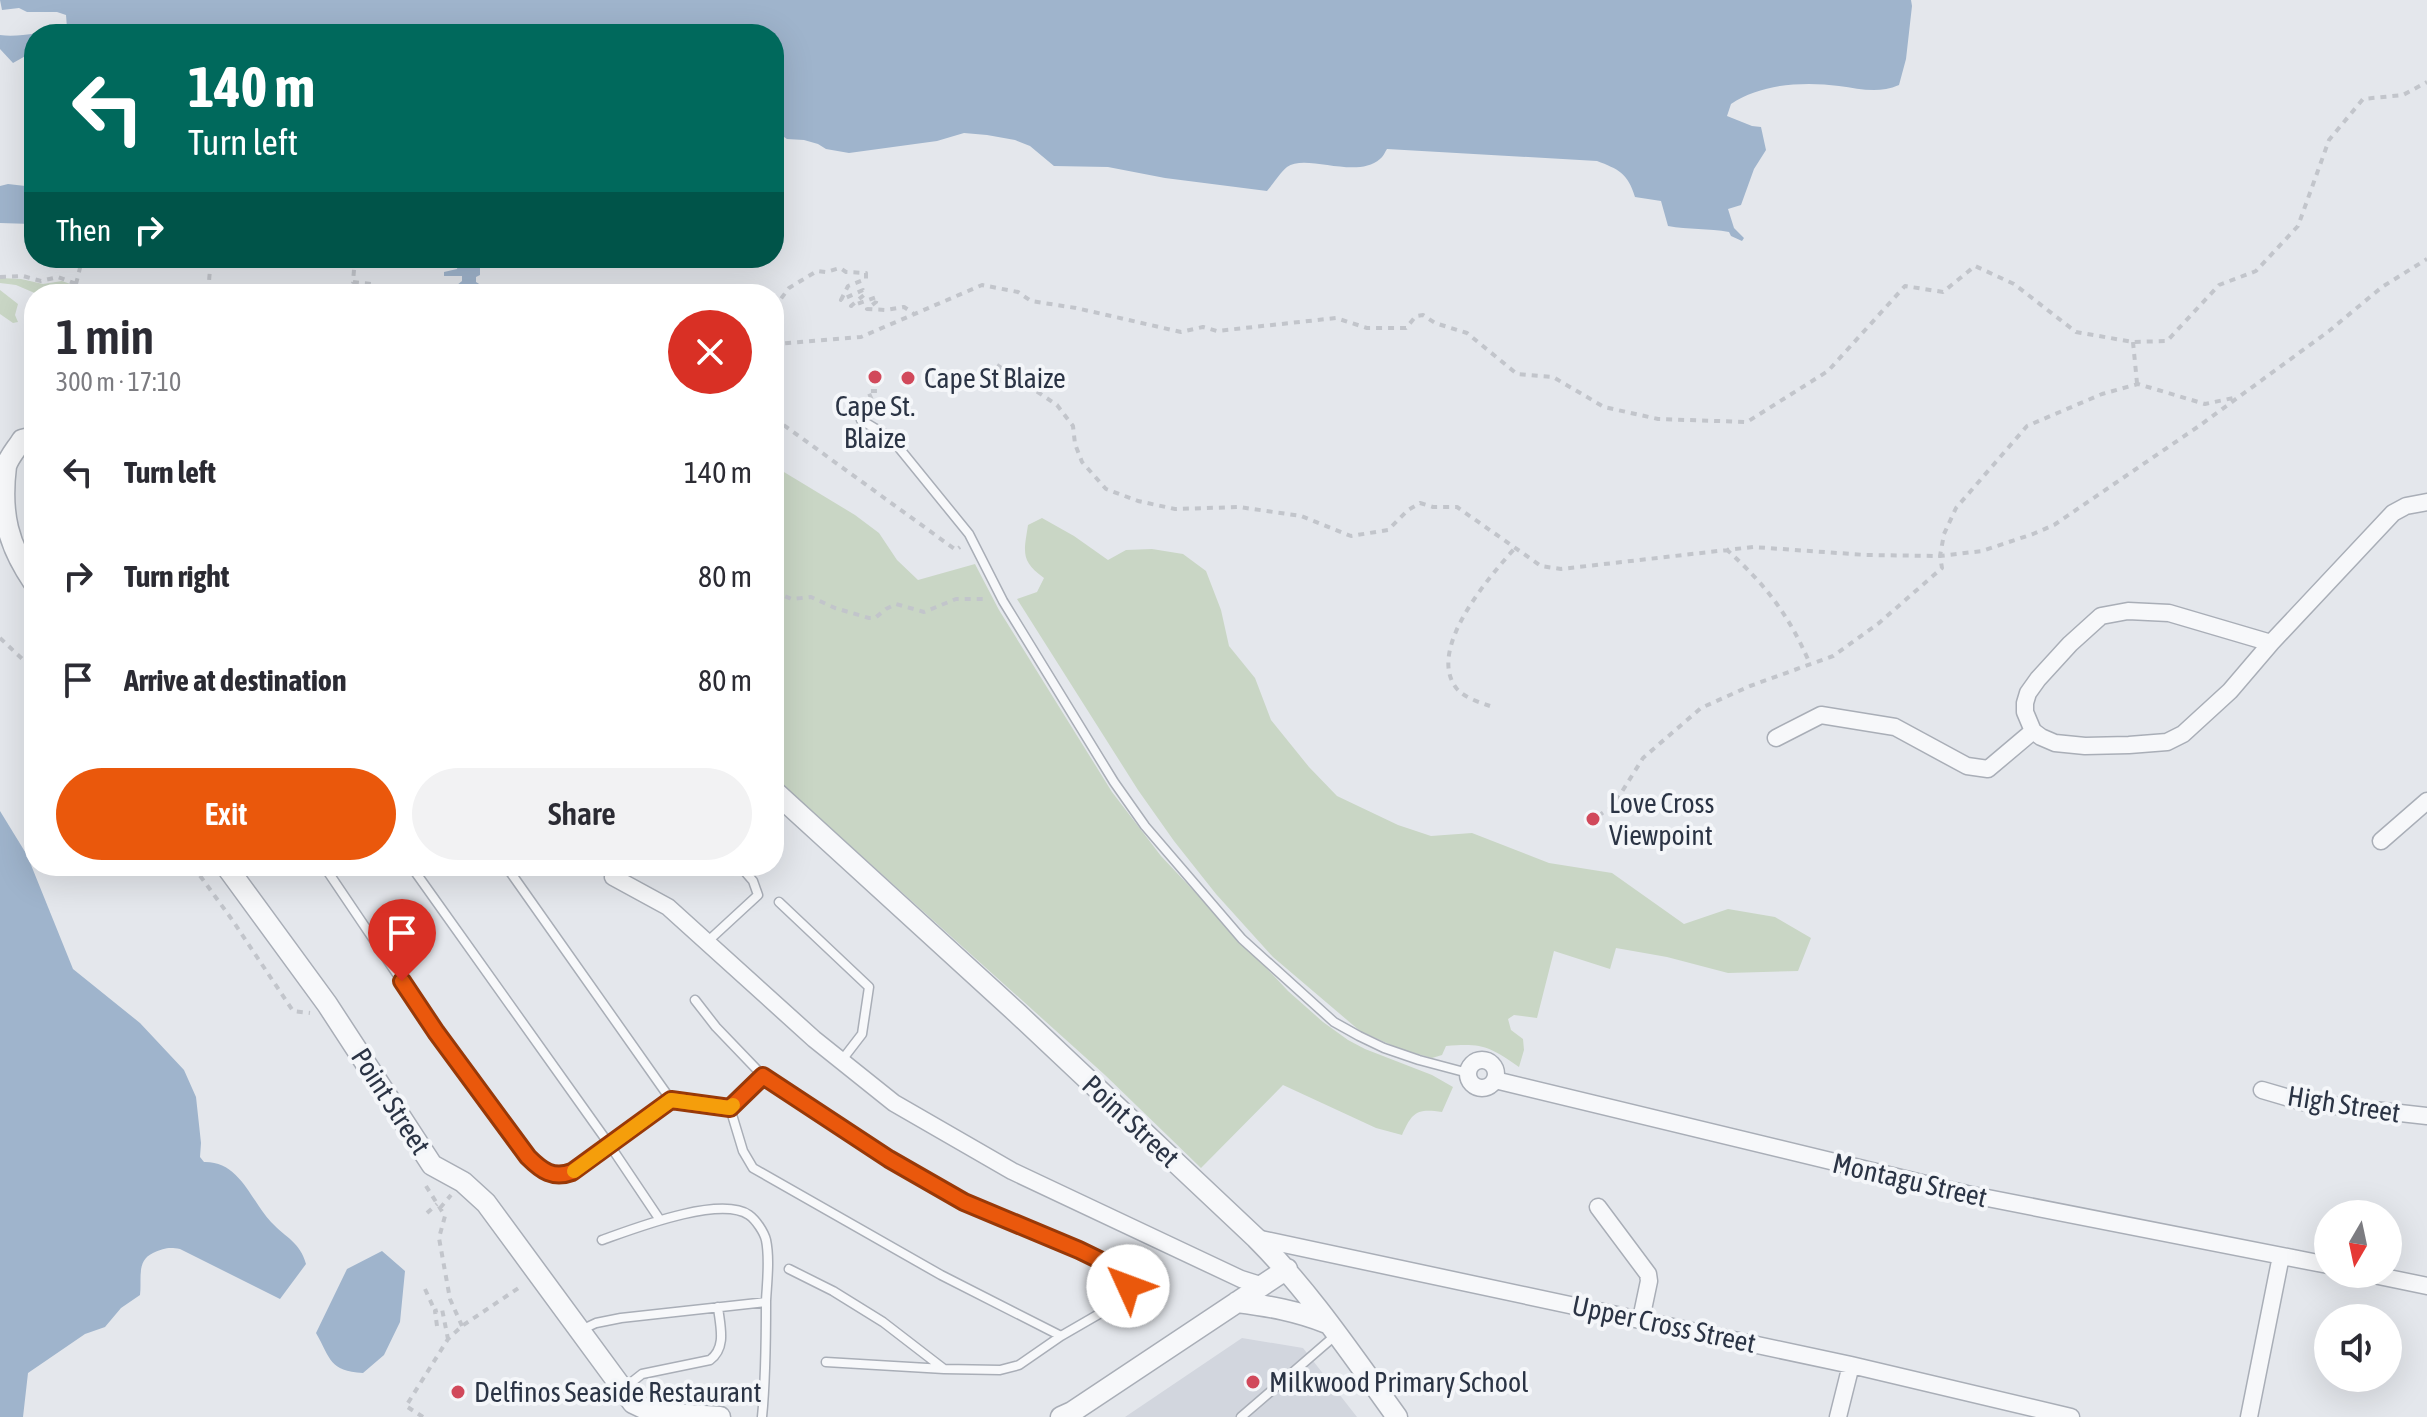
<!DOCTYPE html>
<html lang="en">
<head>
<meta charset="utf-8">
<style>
  body { margin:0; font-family:"Asap Condensed",sans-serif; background:#f2f2f3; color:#2b2b33; height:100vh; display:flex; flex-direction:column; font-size:30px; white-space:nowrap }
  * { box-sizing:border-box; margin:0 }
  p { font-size:26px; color:#7c7c81 }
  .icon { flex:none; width:44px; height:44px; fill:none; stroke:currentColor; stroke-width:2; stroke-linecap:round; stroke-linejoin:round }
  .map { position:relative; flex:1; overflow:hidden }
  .panel { position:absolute; left:24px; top:284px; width:760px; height:592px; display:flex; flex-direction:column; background:#fff; border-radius:32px; box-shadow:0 8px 32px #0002 }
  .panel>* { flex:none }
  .top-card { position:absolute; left:24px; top:24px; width:760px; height:244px; border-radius:32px; box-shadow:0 8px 32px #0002; background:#00695c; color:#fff; overflow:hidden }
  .needle { width:52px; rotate:189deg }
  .buttons { position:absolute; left:2314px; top:1200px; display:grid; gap:16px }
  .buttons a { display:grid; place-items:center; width:88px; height:88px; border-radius:50%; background:#fff; box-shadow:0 8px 32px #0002; font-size:40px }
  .pin { position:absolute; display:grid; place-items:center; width:68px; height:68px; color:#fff; margin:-82px -34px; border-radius:50% 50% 50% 0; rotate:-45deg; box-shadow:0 0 8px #0007 }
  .pin .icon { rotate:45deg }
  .me { position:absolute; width:88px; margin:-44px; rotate:313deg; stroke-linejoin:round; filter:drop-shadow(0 0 6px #0008) }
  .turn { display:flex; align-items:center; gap:28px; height:168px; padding:0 32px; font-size:36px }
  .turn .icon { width:104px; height:104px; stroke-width:2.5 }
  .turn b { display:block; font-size:56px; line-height:68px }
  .then { display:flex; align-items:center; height:76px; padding:0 32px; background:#0003; gap:16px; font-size:30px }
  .round { display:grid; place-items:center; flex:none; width:84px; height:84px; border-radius:42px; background:#f2f2f3 }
  .overview { display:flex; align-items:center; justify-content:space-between; height:136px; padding:0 32px }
  h1 { font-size:48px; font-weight:600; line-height:60px }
  .action { display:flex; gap:16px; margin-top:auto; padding:16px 32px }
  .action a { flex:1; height:92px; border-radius:48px; background:#ea580c; color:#fff; font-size:32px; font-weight:600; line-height:92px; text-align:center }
  .action a+a { background:#f2f2f3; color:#2b2b33 }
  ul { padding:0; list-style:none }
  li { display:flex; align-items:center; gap:24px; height:104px; padding:0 32px }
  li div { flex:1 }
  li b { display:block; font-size:30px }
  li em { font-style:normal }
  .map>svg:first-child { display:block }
</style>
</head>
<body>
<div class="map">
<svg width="2427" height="1417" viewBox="0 0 2427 1417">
  <rect width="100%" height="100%" fill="#e4e7ec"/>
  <path fill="#d2d6de" d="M1242 1338 1303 1348 1357 1417H1125Z"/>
  <path fill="#c9d6c5" d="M0 278 21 279 43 284 62 281 73 285V294H37L16 285 0 283Z
    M0 290 18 304 15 315 18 322 13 323 0 314Z
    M774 466 855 515 879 533 897 560 918 580 975 564 999 610 1112 792 1161 856 1288 991 1323 1022 1348 1040 1365 1049 1432 1075 1453 1087 1442 1112C1416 1108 1412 1113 1402 1135L1376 1128 1283 1085 1201 1168 1105 1075 774 777Z
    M1042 518 1074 536 1108 560 1126 550 1152 549 1183 554 1206 571 1221 610 1229 646 1255 678 1271 720 1309 767 1337 796 1398 825 1431 836 1472 833 1549 863 1612 873 1684 924 1728 909 1775 917 1811 938 1798 971 1728 973 1667 957 1616 948 1610 969 1554 951 1537 1018 1514 1015 1508 1019 1511 1030 1523 1039 1524 1050 1519 1067C1489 1046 1482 1043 1446 1046L1442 1055 1432 1058 1400 1049 1360 1031 1273 957 1216 894 1174 841 1138 790 1017 599 1037 592 1044 578C1020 561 1024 552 1028 525Z"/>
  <path fill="#9fb4cc" d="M0 0H1911L1912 6 1906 59 1899 85C1878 94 1861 89 1839 86 1803 81 1761 84 1731 104L1727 116 1752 126 1761 127 1766 150 1754 169 1741 205 1728 209 1734 228 1744 238 1742 241 1731 236 1729 232C1709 228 1688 230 1668 226L1661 201 1635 197C1628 173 1618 169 1597 161L1387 149C1385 152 1383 157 1380 159 1356 180 1306 153 1287 167 1280 173 1273 184 1267 191L1165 178 1108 167 1054 166 1030 146 1015 140 987 135 964 133 937 141 849 153 826 149 818 144 804 140 787 139 774 130V34H34V54H29L13 63 0 49V35C22 38 43 30 65 31L67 28 66 15 57 12H27L19 8 2 10Z
    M8 184 34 187V212L30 213 32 224 0 223V186Z
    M462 258H471L474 265 480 268V275L476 277V282L484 287 486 294H446L462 281V276H444V272L457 269 458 265 462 261Z
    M0 811 27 855 73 969 140 1023 184 1070 196 1097 201 1143 200 1157 204 1162C240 1161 251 1201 271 1222 286 1238 300 1242 306 1264L280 1299 180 1249C169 1247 164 1248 153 1253 136 1261 142 1279 140 1295L121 1308 105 1327 85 1334 28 1373 23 1417H0Z
    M382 1251 405 1271 400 1322 384 1355 363 1373C329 1371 331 1359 316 1333L347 1269Z"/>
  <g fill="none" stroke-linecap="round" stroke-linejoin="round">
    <defs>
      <path id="service" d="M861 420 891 438 969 534 1003 601 1114 782 1145 826 1242 939 1334 1022 1359 1036 1384 1048 1419 1060 1468 1073
        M324 866 436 1032 528 1157C542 1172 553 1178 572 1172L671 1100 506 866
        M411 866 609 1144 660 1220
        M779 902 869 987 862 1034 842 1060
        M707 942 758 895 753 881 740 866
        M671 1100 730 1108 763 1076 716 1027 695 1000
        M730 1108 743 1151 753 1168 941 1275 1061 1336 1125 1299 1129 1293 1127 1277 1118 1269 964 1202 889 1159 763 1076
        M602 1240C633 1229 720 1195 749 1215 756 1220 764 1232 766 1240 770 1259 767 1282 766 1301 766 1340 766 1378 762 1417
        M789 1269 833 1291 883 1322 944 1369 1000 1370 1019 1365 1061 1336
        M581 1330 596 1323 621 1318 766 1302
        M826 1362 944 1369
        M623 1389 642 1374 710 1360C727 1347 720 1326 718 1307
        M1241 1417 1337 1334"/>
      <path id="minor" d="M2271 643 2169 613 2128 611 2101 616 2070 644 2038 679 2028 693 2025 703V712L2033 731 2041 737 2055 743 2085 746 2129 745 2167 742 2183 734 2230 691 2271 643 2393 513 2406 506 2427 502
        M1776 738 1821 715 1895 727 1967 766 1988 769 2033 731
        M2381 841 2427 801
        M613 877 668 907 814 1039 894 1103 1012 1171 1241 1279 1260 1285
        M1468 1074a14 14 0 1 1 28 0a14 14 0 1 1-28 0Z
        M1495 1080 1967 1194 2328 1265
        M2262 1090 2303 1102 2427 1116
        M1598 1207 1648 1274 1649 1281 1641 1319
        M1256 1238 1851 1365 2071 1417
        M2369 1274 2427 1286
        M1838 1417 1851 1365
        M2249 1417 2281 1256"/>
      <path id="tertiary" d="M34 437 22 440C17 448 9 457 6 466 0 514 8 545 34 583
        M774 791 1017 1013 1256 1238C1310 1292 1352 1355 1397 1417
        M226 866 327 1004 432 1165 463 1182 486 1203 633 1403 654 1413 720 1417
        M1237 1302C1269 1306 1297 1311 1327 1323
        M1061 1417 1072 1412 1287 1269"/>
    </defs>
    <use href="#service" stroke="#a9aeb7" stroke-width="11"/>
    <use href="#minor" stroke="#a9aeb7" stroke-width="19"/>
    <use href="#tertiary" stroke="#a9aeb7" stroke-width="23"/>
    <path stroke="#c2c5cb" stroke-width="4" stroke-dasharray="6 6" stroke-linecap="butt" d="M28 152 34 164
      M34 180 31 215 34 226
      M59 258 63 261 81 266
      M355 258 353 282 372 284 379 294
      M369 258 401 262V258
      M0 277 23 276 41 281 58 277 92 290 97 294
      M74 283 75 294
      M76 284 82 260 97 264V258
      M165 294 167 289 171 288 208 293 211 258
      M774 308 789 288 817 271 826 272 840 268 846 272 866 273V279L848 286 841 300 863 290 865 294 851 306 877 297 876 302 867 309 886 310 904 307 913 313
      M2133 342 2137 383
      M774 346 776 344 861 337 982 285 1018 292 1031 301 1076 308 1181 332 1203 327 1217 331 1336 318 1367 328H1406L1416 316 1423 315 1435 323 1467 333 1517 374 1553 377 1604 407 1658 419 1747 422 1828 371 1905 286 1943 292 1975 266 2014 284 2076 332 2133 342 2167 341 2219 285 2256 271 2298 226 2329 140 2363 99 2403 95 2427 82
      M997 365 1057 405 1073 426 1075 444 1082 462 1106 489 1138 501 1175 509 1239 507 1301 516 1351 536 1388 530 1408 510 1420 503 1433 507H1457L1541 566 1561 569 1753 547 1866 555 1940 556 1982 551 2033 534 2054 525 2199 426 2329 331 2382 287 2427 259
      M871 410 874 405 868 391H880
      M774 418 956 550 960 547
      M1726 549C1766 585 1789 615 1810 664
      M774 592 792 599 811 597 835 608 869 618H875L886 609 896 604 924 612 956 599H988
      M0 638 34 670
      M1490 706C1479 702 1465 698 1457 689 1425 650 1490 576 1515 548
      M1598 816 1613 806 1643 758 1701 708 1750 686 1833 656 1879 623 1942 568 1940 556 1944 534 1956 508 2027 426 2102 394 2138 384 2205 404 2233 398
      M193 866 233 921 293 1011 310 1013
      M426 1186 445 1216 439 1238 450 1299 462 1326
      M440 1208 451 1195
      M427 1213 437 1204
      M425 1289 435 1311
      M437 1326 435 1311 442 1309 448 1339
      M423 1417 406 1406 448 1339 462 1326 520 1287"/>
    <use href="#service" stroke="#f7f8fa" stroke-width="8"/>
    <use href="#minor" stroke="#f7f8fa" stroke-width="16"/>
    <use href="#tertiary" stroke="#f7f8fa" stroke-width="20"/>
  </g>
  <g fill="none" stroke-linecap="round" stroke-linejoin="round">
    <defs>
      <path id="route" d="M402 981 436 1032 528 1157C542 1171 553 1179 572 1172L671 1100 730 1108 763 1076 889 1159 964 1202 1079 1250 1118 1269 1127 1277 1128 1286"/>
    </defs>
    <use href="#route" stroke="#983908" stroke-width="20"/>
    <use href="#route" stroke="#ea580c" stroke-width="14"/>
    <path stroke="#f59e0b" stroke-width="14" d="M574 1171 671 1100 730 1108 733 1105"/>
  </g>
  <g fill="#d1495b" stroke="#f4f6f9" stroke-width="3">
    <circle cx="875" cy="377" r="8"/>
    <circle cx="908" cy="378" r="8"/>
    <circle cx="1593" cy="819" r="8"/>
    <circle cx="1253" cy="1382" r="8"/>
    <circle cx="458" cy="1392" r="8"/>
  </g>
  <g text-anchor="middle" stroke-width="8" stroke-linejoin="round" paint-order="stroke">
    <g font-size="28" fill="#2b3445" stroke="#f4f6f9" text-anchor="start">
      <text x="924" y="388">Cape St Blaize</text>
      <text x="875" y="416" text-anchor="middle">Cape St.<tspan x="875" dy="32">Blaize</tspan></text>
      <text x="1609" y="813">Love Cross<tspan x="1609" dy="32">Viewpoint</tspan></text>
      <text x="1269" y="1392">Milkwood Primary School</text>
      <text x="474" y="1402">Delfinos Seaside Restaurant</text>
    </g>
    <g font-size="28" fill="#2b3445" stroke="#f4f6f9">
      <text transform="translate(391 1101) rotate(57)" y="10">Point Street</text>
      <text transform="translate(2344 1104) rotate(9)" y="10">High Street</text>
      <text transform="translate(1131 1121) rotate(43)" y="10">Point Street</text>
      <text transform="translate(1910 1180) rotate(13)" y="10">Montagu Street</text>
      <text transform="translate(1664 1324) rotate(12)" y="10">Upper Cross Street</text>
    </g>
  </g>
</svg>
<div class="buttons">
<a><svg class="needle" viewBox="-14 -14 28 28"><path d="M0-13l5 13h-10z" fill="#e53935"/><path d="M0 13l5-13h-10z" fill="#7c7c81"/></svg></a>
<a><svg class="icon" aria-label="sound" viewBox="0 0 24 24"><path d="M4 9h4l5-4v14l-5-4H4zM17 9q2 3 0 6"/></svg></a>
</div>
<div class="pin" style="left:402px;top:981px;background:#d93025"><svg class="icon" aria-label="arrive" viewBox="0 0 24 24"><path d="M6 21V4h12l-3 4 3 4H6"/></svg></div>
<svg class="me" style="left:1128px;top:1286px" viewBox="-20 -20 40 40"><circle r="19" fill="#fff"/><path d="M0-13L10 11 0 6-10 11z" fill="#ea580c"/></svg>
<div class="top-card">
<div class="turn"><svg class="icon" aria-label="left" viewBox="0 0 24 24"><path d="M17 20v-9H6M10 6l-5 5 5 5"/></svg><div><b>140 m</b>Turn left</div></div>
<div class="then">Then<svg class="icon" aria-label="right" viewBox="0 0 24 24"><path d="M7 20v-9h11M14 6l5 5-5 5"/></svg></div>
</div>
<section class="panel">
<div class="overview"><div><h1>1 min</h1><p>300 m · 17:10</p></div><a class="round" style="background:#d93025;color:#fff"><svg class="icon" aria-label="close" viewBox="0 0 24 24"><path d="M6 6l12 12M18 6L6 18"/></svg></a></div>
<ul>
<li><svg class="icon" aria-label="left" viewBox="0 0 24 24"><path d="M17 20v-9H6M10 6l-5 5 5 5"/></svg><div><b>Turn left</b></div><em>140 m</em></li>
<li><svg class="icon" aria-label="right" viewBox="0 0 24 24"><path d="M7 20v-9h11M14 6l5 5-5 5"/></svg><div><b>Turn right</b></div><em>80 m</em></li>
<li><svg class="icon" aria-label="arrive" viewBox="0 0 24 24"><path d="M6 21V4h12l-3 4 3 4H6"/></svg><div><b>Arrive at destination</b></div><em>80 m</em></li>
</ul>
<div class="action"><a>Exit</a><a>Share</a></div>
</section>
</div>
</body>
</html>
